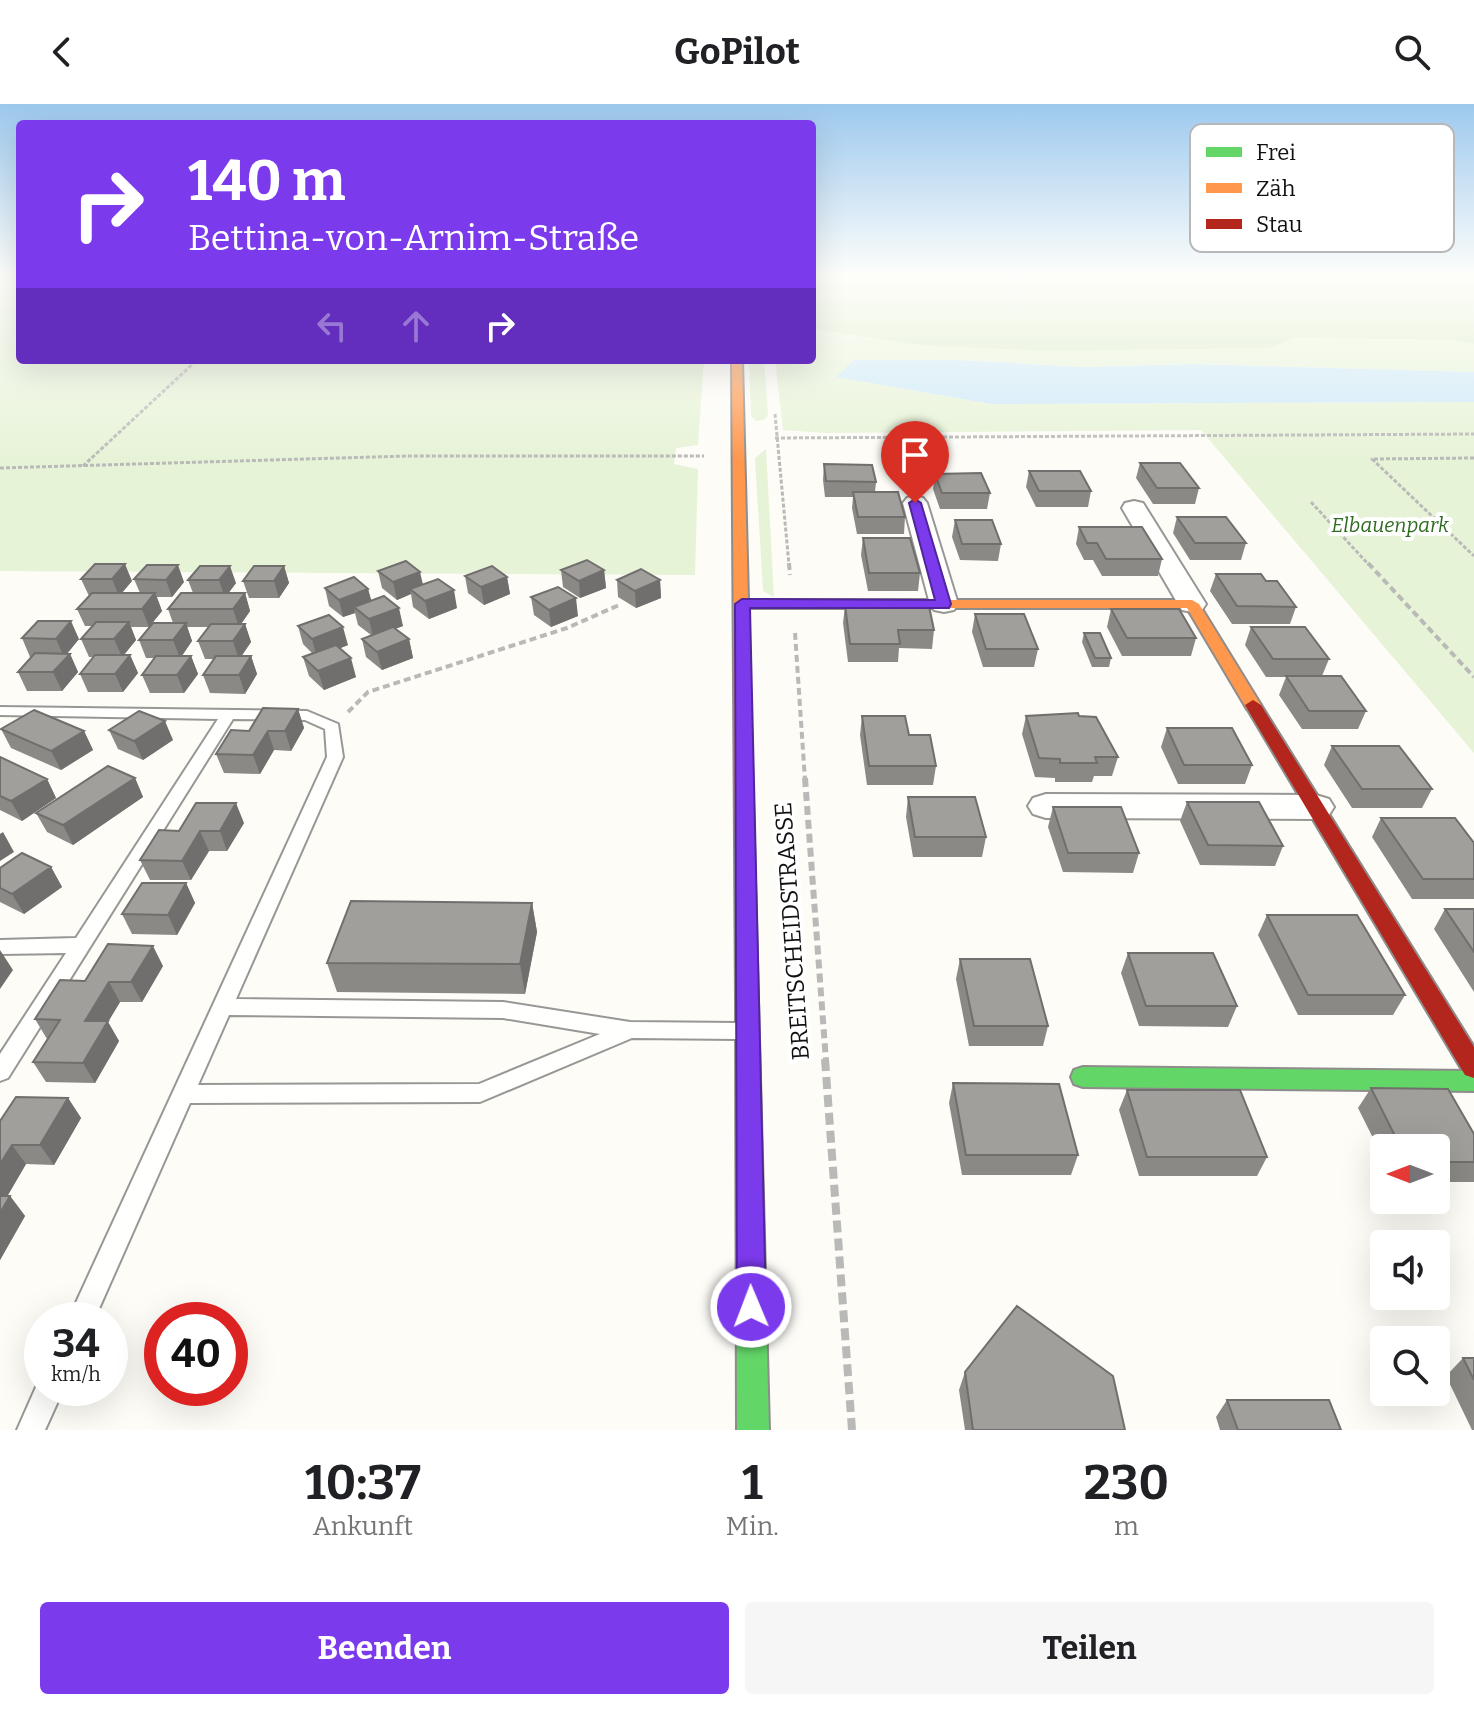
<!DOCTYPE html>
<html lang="de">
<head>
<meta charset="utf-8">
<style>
  body { margin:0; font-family:Bitter,serif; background:#f6f6f6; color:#202124; height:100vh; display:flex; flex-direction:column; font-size:30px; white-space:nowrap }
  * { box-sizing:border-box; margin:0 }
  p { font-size:26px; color:#757577 }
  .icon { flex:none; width:44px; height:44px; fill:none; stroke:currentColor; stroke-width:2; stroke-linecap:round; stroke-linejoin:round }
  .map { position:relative; height:1326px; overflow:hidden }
  .panel { display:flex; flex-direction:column; background:#fff; flex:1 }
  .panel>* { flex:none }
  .hud { position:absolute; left:16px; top:16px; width:800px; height:244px; border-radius:8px; box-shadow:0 8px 32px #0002; background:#7c3aed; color:#fff; overflow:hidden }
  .needle { width:52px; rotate:270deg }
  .buttons { position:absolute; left:1370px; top:1030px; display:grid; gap:16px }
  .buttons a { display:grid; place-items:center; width:80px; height:80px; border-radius:8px; background:#fff; box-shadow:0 8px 32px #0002; font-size:40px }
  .speed { position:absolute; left:24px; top:1198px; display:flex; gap:16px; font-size:40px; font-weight:700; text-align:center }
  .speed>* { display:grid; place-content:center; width:104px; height:104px; border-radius:50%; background:#fff; box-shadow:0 8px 32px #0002; line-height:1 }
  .speed small { font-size:20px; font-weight:400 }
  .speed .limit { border:12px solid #d22; background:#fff; color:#111 }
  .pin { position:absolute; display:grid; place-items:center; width:68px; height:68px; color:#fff; margin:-82px -34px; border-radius:50% 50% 50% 0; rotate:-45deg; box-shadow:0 0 8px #0007 }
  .pin .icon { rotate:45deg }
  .me { position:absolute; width:88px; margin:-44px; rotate:359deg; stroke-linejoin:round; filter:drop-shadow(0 0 6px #0008) }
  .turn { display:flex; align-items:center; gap:28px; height:168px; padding:0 40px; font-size:36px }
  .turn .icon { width:104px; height:104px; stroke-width:2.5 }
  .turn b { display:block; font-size:56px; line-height:68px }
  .lanes { display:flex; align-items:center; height:76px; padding:0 40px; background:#0003; justify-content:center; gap:40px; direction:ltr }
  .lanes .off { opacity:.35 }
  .eta { display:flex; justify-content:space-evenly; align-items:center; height:136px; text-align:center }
  .eta b { font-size:48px; font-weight:700; line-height:56px }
  .action { display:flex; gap:16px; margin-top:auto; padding:16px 40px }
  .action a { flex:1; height:92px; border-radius:8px; background:#7c3aed; color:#fff; font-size:32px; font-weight:700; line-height:92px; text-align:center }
  .action a+a { background:#f6f6f6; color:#202124 }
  header { display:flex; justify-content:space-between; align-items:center; height:104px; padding:0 40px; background:#fff; font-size:36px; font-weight:700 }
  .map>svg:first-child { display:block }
</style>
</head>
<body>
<header><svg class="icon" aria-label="back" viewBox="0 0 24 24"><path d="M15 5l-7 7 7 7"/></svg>GoPilot<svg class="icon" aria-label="search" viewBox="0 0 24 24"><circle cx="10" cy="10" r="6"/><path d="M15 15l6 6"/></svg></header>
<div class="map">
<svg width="1474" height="1326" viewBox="0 0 1474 1326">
  <rect width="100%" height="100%" fill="#fdfcf7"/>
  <path fill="#e7f3d7" d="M0 171H20V256H704L698 341 676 344 674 360 698 365 695 471 0 467Z
    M812 225 926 242 1050 247 1270 244 1294 234 1455 236 1474 240V268L1194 260 1084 263 957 256H854L837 273 991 300 1474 298V649L1201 326 826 329 783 326 775 256H812Z
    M749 256H764L768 312 764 316 756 317 751 312Z
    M766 345 774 493 763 487 755 354Z"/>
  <path fill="#d8eac5" d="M812 171H1474V240L1454 236 1294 234 1270 244 1050 247 926 242 812 225Z"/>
  <path fill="#cde8f7" d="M854 256H957L1084 263 1194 260 1474 268V298L991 300 836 273Z"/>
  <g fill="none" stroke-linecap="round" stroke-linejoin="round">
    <defs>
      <path id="lane" d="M0 603 307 607 338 620 343 653 236 895 503 898 630 918 738 919 745 921 748 927 745 933 738 935 632 934 480 998 190 999 94 1216H68L327 653 325 625 305 616 233 615 8 974 0 977V950L66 849 0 850V836L76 834 218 615 0 611ZM229 911 503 914 600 930 479 980 198 981Z
        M40 1274 42 1284H64L45 1326H17Z"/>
      <path id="street" d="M915 392 923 394 927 399 958 500 954 506 944 508 934 506 930 500 903 399 907 394Z
        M1134 397 1143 399 1206 500 1202 506 1192 508 1182 506 1178 500 1122 404 1125 399Z
        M1046 690 1316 691 1329 695 1334 703 1329 711 1316 715 1046 714 1033 710 1028 702 1033 694Z"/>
      <path id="fast" d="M747 888 755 891 758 897 769 1326H737L736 897 739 891Z
        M1083 963 1474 967V987L1083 983 1074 980 1071 973 1074 966Z"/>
      <path id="slow" d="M732 256H742L748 496H1192L1199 500 1261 601 1253 606 1247 605 1187 504H748L758 897 755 903 747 906 739 903 736 897Z"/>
      <path id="jam" d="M1253 596 1261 601 1474 943V974L1465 971 1245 601Z"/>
    </defs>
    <use href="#lane" stroke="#979795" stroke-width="4"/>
    <use href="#street" stroke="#979795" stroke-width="4"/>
    <use href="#fast" stroke="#8e8d8b" stroke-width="4"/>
    <use href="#slow" stroke="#8e8d8b" stroke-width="4"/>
    <use href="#jam" stroke="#8e8d8b" stroke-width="4"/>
    <path stroke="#b9b9b8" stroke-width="3" stroke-dasharray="4 2" stroke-linecap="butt" d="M775 310 789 461
      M775 334 1474 330
      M1474 354 1372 355 1474 452
      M83 362 197 256
      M0 364 407 352H704
      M1311 398 1369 461"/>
    <path stroke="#b9b9b8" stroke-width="4" stroke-dasharray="7 4" stroke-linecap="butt" d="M789 459 790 471
      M1368 459 1474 573
      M795 529 805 676
      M348 608 368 588 567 524 619 501"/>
    <path stroke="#b9b9b8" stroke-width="6" stroke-dasharray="9 5" stroke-linecap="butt" d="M805 674 826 957"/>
    <path stroke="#b9b9b8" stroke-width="8" stroke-dasharray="12 6" stroke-linecap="butt" d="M825 955 852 1326"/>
    <use href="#lane" fill="#fffffe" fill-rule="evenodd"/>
    <use href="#street" fill="#fffffe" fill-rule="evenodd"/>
    <use href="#fast" fill="#63d668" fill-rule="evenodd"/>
    <use href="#slow" fill="#ff974d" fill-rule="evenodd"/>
    <use href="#jam" fill="#b3261e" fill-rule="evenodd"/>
  </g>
  <path fill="#8a8986" d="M1140 359 1199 384 1195 400H1153L1136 374Z
    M824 360 876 378 875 388 905 413 904 430H857L852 404 853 393H825L823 376Z
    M1029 367 1091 387 1088 403H1036L1026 383Z
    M935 370 990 389 987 405H940L933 385Z
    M1177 413 1246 439 1241 456H1190L1173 429Z
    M955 416 1001 440 998 457 960 456 952 433Z
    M1079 423 1162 455 1158 472H1102L1093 456H1084L1076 440Z
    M863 434 920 469 918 487H868L861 451Z
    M95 460 132 477 122 489H140L134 475 147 461 184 478 172 493H157L162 507 149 523H131L136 536 124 551H130L138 569 123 588H88L80 570 93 553H89L81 535 92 522H85L77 505 89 492 81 475Z
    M200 462 236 479 228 489H245L250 507 241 520H245L251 538 241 552H251L257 570 245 590 210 589 203 571 214 555H205L198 537 209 523H187L192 537 182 552H191L198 570 184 589H150L142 571 154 554H146L139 536 173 519 168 505 193 489 188 476Z
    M284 462 289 479 279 494H249L243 477Z
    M561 466H604L606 484 580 494 563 483Z
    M378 467 423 480 457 504 429 515 413 503 411 490 397 496 382 484Z
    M1216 470 1266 477 1296 503 1290 520H1232L1210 487Z
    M465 472 507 473 510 490 484 501 468 489Z
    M617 476H660L661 494 636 504 618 493Z
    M325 484 368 485 371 497 403 522 395 525 409 535 413 554 382 566 366 553 362 535 371 531 358 521 355 509 343 513 329 502Z
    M531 493 578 512 551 523 534 511Z
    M845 501 934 526 932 545 899 544 898 558H848L843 519Z
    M1111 505 1196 534 1191 552H1122L1107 523Z
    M975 510 1038 545 1034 563H983L972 528Z
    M298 522 348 541 340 544 356 573 324 586 309 572 303 553 313 550 303 540Z
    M1251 523 1329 555 1322 572 1366 607 1358 625H1302L1279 591 1286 573H1266L1245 541Z
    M1084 529 1111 554 1109 563H1092L1082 538Z
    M22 534 79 535 67 550H70L78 568 62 587H27L18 568 32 553H30Z
    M298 605 304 624 291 647 274 646 260 670 224 669 216 650 249 627Z
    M862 612 909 631 936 662 933 681H867L860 631Z
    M1026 612H1079L1118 653 1112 672H1094L1092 678H1055V674L1035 673 1022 630Z
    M1167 624 1252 661 1245 680H1178L1161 643Z
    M1 625 84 627 93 646 61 666 11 644Z
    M109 626 173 636 143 656 118 645Z
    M1332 642 1432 685 1422 704H1352L1324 661Z
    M0 653 47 675 56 694 22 717 0 706Z
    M135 674 143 693 73 741 47 728 36 709Z
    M908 693 986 733 982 753H913L906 713Z
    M1187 698 1283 742 1275 762 1200 761 1180 717Z
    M1053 703 1139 749 1133 769 1063 768 1048 723Z
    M1381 714 1474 739V795H1412L1372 733Z
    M244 719 227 747H209L191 776H150L140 756 179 727Z
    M51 763 62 783 24 810 0 798V764Z
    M186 779 195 799 177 831 132 830 122 810Z
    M532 799 537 828 525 890 337 888 327 859Z
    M1445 805H1474V888L1434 825Z
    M1267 811 1405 891 1393 911H1298L1258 831Z
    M1128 849 1237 902 1228 923 1139 922 1121 869Z
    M960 855 1048 922 1043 942H969L956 875Z
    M163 862 142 898H120L108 918 119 937 95 979 46 978 33 958 47 935 35 915 85 877Z
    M953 979 1078 1051 1071 1071H962L949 999Z
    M1371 984 1474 1030V1078H1436V1044H1384V1056L1358 1004Z
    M1127 986 1267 1053 1257 1072H1139L1119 1006Z
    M68 994 81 1014 54 1061 26 1060 7 1092H10L25 1112 0 1156V1017Z
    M1463 1254H1474V1326H1472L1446 1272Z
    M965 1268 1125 1326H965L959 1286Z
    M1227 1296 1341 1326H1220L1216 1313Z"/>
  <path fill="#716f6d" d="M125 460 132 477 119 492 112 475Z
    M178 461 184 478 172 493 166 476Z
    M230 462 236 479 225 494 219 476Z
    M284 462 289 479 279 494 274 477Z
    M604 466 606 484 580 494 579 477Z
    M420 468 424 485H410L411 490 397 496 393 478Z
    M507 473 510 490 484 501 481 483Z
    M660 476 661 494 636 504 635 487Z
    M368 485 373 502 354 503 355 509 343 513 339 496Z
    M454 486 457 504 429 515 425 497Z
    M155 489 162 507 149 523 142 505Z
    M245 489 250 507 239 523 233 505Z
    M576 494 578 512 551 523 549 506Z
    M399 504 403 522 373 533 369 515Z
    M71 517 79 535 64 553 56 535Z
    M129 518 136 536 122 553 114 535Z
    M186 519 192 537 180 554 173 536Z
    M245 520 251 538 239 556 233 537Z
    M343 523 348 541 317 554 312 535Z
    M409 535 413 554 382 566 377 548Z
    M70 550 78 568 62 587 53 568Z
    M130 551 138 569 123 588 115 570Z
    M191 552 198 570 184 589 177 571Z
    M251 552 257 570 245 590 239 571Z
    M351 554 356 573 324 586 318 567Z
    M298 605 304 624 291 647 285 627Z
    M165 617 173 636 143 656 134 637Z
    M84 627 93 646 61 666 51 647Z
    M268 627 274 646 260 670 253 651Z
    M135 674 143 693 73 741 63 721Z
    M47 675 56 694 22 717 11 697Z
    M236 699 244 719 227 747 220 727Z
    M200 727 209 747 191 776 182 757Z
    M3 728 14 748 0 757V730Z
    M51 763 62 783 24 810 12 790Z
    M186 779 195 799 177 831 168 811Z
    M532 799 537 828 525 890 520 860Z
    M153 842 163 862 142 898 131 878Z
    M0 846 13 866 0 885Z
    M109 878 120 898 108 918 119 937 95 979 83 959 85 917Z
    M68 994 81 1014 54 1061 40 1041Z
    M12 1041 26 1060 0 1105V1060Z
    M10 1092 25 1112 0 1156V1109Z"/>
  <path fill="#a19f9c" stroke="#716f6d" stroke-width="2" d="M1140 359H1180L1199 384H1157Z
    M824 360 872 361 876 378 826 377Z
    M1029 367H1080L1091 387H1039Z
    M981 369 990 389H942L935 370Z
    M853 388H898L905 413H858Z
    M1177 413H1226L1246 439H1195Z
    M955 416H992L1001 440H962Z
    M1079 423H1142L1162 455H1106L1097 439H1087Z
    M863 434H910L920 469H869Z
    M587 456 604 466 579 477 561 466Z
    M406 457 420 468 393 478 378 467Z
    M95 460H125L112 475H81Z
    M147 461H178L166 476 134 475Z
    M200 462H230L219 476H188Z
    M254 462H284L274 477H243Z
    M492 462 507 473 481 483 465 472Z
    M641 465 660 476 635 487 617 476Z
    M1216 470H1261L1266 477H1277L1296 503 1237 502Z
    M354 473 368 485 339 496 325 484Z
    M438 475 454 486 425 497 410 485Z
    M558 483 576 494 549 506 531 493Z
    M92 489H155L142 505H77Z
    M181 489H245L233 505H168Z
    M384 492 399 504 369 515 354 503Z
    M845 501 929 502 934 526H898L900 540H850Z
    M1111 505H1179L1196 534H1127Z
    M975 510H1024L1038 545H986Z
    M329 511 343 523 312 535 298 522Z
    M38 517H71L56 535 22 534Z
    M96 518H129L114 535H81Z
    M153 519H186L173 536H139Z
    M211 520H245L233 537H198Z
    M393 523 409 535 377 548 362 535Z
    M1251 523H1305L1329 555H1273Z
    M1084 529H1100L1111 554H1095Z
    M336 541 351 554 318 567 303 553Z
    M35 549 70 550 53 568H18Z
    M95 551H130L115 570H80Z
    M156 552H191L177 571H142Z
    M216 552H251L239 571H203Z
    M1286 572H1341L1366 607H1309Z
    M263 604 298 605 285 627H268L253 651 216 650 231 626 249 627Z
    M34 606 84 627 51 647 1 625Z
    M139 607 165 617 134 637 109 626Z
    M1078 609 1079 612 1096 613 1118 653H1095L1097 659H1060V655L1039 654 1026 612Z
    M862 612H905L909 631H930L936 662H869Z
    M1167 624H1232L1252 661H1184Z
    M1332 642H1399L1432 685H1362Z
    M0 653 47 675 11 697 0 692Z
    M108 662 135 674 63 721 36 709Z
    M908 693H975L986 733H915Z
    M1187 698H1259L1283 742 1208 741Z
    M196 699H236L220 727H200L182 757 140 756 159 726 179 727Z
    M1053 703H1121L1139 749H1068Z
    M1381 714H1455L1474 739V775H1423Z
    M22 749 51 763 12 790 0 784V764Z
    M142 779H186L168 811 122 810Z
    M351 797 532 799 520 860 327 859Z
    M1445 805H1474V848Z
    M1267 811H1357L1405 891H1308Z
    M108 840 153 842 131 878H109L85 917H108L83 959 33 958 60 916 35 915 60 876 85 877Z
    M1128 849H1213L1237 902H1146Z
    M960 855H1030L1048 922H974Z
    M953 979 1059 980 1078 1051H966Z
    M1371 984 1448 985 1474 1030V1058H1436V1044H1401Z
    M1127 986H1240L1267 1053H1147Z
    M16 993 68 994 40 1041H12L0 1060V1017Z
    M0 1092H10L0 1109Z
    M1017 1202 1113 1272 1125 1326H973L965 1268Z
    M1463 1254H1474V1276Z
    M1227 1296H1329L1341 1326H1238Z"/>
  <linearGradient id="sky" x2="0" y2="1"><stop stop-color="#9dc9ee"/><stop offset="0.48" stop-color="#fefefb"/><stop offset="1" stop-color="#fefefb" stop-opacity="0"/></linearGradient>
  <rect width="1474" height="357" fill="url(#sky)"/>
  <path fill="#7c3aed" stroke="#51269a" stroke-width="2" d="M915 395 921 399 951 500 949 504H750L766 1203 762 1214 751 1218 741 1214 737 1203 735 500 742 495 935 496 909 399Z"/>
  <g text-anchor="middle" stroke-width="8" stroke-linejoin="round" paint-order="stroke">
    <g font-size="20" font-style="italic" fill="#2f6b1f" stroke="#fff">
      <text x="1390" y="428">Elbauenpark</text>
    </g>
    <g font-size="24" fill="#111" stroke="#fff">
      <text transform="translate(792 827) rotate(-94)" y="8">BREITSCHEIDSTRASSE</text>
    </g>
  </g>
  <rect x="1190" y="20" width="264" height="128" rx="12" fill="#fff" stroke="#b8b8b8" stroke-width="2"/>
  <rect x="1206" y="43" width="36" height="10" fill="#63d668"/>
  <rect x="1206" y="79" width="36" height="10" fill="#ff974d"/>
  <rect x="1206" y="115" width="36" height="10" fill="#b3261e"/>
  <g font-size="22" fill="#111">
    <text x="1256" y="56">Frei</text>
    <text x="1256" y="92">Zäh</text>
    <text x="1256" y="128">Stau</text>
  </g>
</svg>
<div class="buttons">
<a><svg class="needle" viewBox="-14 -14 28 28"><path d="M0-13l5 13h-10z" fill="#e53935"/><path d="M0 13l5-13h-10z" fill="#757577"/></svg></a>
<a><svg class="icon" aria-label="sound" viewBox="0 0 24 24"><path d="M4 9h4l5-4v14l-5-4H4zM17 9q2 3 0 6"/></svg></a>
<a><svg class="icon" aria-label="search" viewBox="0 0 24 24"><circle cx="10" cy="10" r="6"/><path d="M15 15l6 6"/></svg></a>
</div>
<div class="speed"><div>34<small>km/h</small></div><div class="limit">40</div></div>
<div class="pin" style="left:915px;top:399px;background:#d93025"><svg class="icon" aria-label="arrive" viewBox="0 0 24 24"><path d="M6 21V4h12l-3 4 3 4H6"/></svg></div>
<svg class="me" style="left:751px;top:1203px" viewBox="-20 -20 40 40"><circle r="17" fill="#7c3aed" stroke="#fff" stroke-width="3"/><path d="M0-11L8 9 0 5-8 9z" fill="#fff"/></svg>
<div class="hud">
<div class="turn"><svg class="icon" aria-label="right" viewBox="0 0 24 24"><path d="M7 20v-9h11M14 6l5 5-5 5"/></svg><div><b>140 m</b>Bettina-von-Arnim-Straße</div></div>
<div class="lanes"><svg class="icon off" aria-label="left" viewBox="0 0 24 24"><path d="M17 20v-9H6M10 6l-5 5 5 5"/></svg><svg class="icon off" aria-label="ahead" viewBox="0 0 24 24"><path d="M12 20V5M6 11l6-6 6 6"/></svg><svg class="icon" aria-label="right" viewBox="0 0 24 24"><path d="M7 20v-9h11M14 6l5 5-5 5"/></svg></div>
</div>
</div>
<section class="panel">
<div class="eta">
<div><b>10:37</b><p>Ankunft</p></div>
<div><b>1</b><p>Min.</p></div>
<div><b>230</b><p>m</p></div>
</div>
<div class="action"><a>Beenden</a><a>Teilen</a></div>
</section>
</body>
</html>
